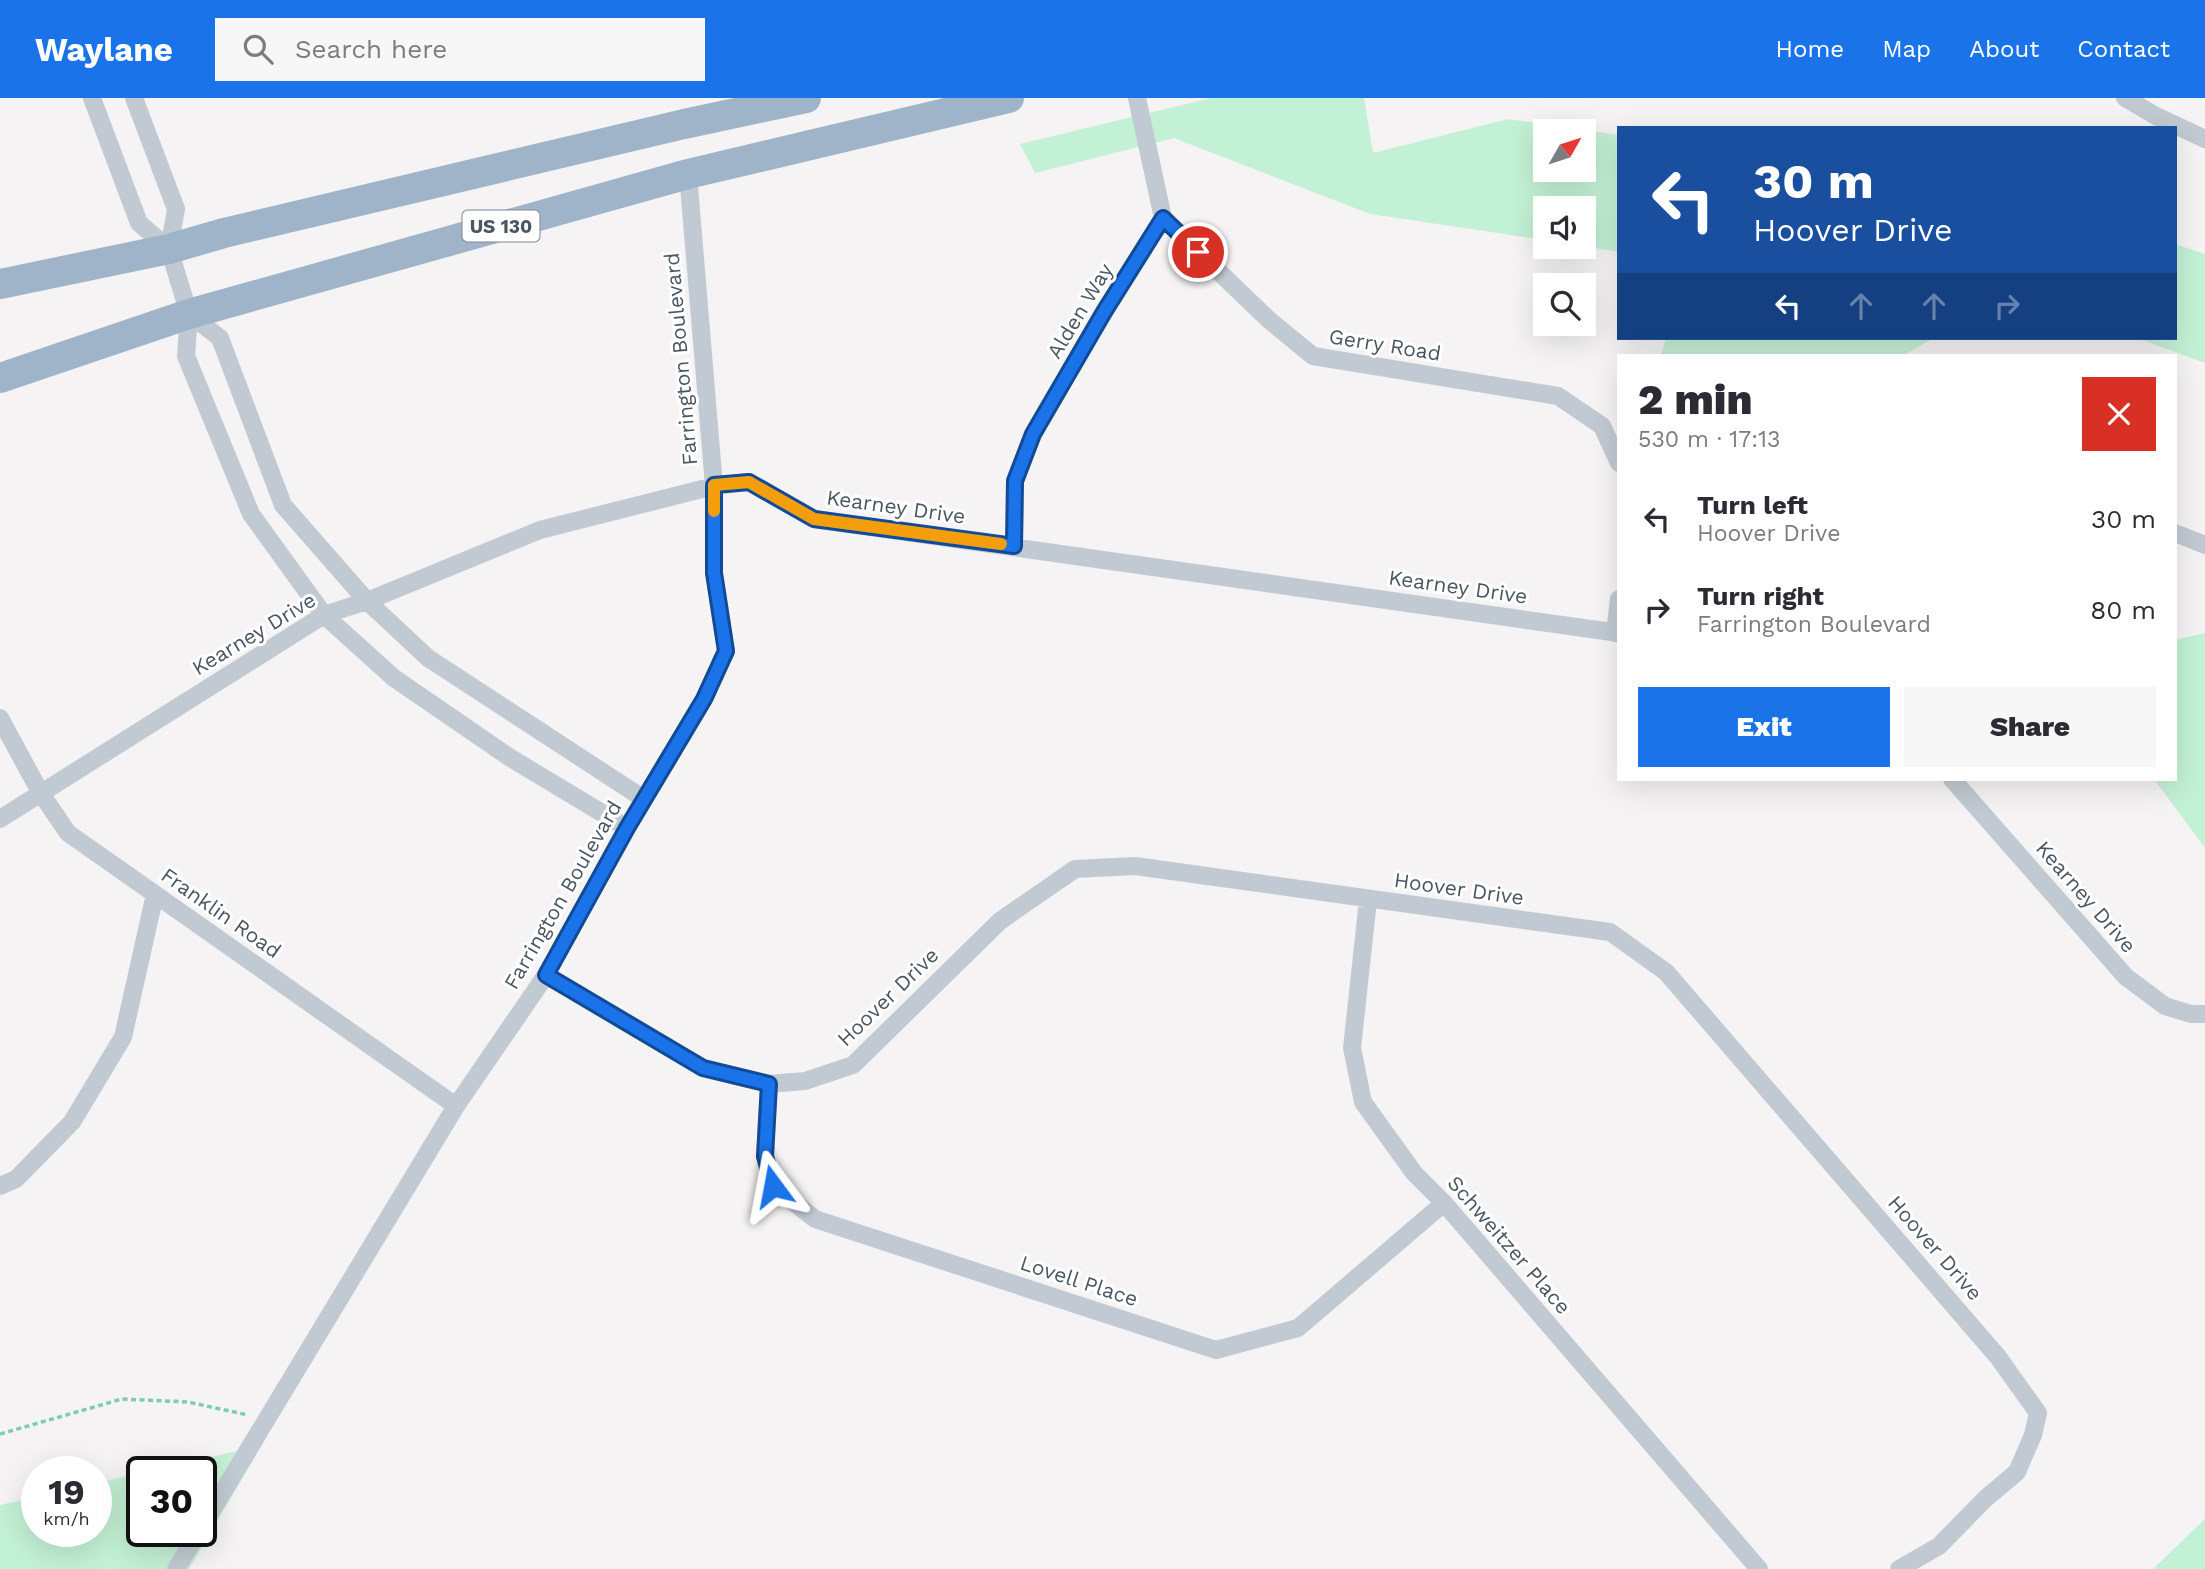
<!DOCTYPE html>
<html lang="en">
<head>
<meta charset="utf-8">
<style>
  body { margin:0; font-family:"Work Sans",sans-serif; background:#f7f7f7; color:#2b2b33; height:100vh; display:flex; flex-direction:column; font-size:26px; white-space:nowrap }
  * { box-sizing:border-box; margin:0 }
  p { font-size:23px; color:#7c7c81 }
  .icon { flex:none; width:38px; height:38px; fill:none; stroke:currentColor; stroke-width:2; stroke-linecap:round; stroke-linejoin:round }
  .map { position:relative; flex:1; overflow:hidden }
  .side { position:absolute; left:1617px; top:256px; width:560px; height:427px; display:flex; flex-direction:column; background:#fff; border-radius:0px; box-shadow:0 7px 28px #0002 }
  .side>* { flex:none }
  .top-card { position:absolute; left:1617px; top:28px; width:560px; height:214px; border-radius:0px; box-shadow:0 7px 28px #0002; background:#1a4fa0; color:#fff; overflow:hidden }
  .needle { width:46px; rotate:51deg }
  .controls { position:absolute; left:1533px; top:21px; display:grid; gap:14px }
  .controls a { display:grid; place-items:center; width:63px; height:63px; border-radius:0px; background:#fff; box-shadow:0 7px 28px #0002; font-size:35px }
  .speed { position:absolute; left:21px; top:1358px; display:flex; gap:14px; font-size:35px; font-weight:700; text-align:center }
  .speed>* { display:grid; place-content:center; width:91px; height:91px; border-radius:50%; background:#fff; box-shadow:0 7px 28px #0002; line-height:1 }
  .speed small { font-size:18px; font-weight:400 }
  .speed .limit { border:4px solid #111; border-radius:10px; background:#fff; color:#111 }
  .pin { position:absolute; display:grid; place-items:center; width:60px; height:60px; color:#fff; margin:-30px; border:4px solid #fff; border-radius:50%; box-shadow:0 2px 7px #0007 }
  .me { position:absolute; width:77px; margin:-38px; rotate:347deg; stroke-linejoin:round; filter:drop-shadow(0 0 5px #0008) }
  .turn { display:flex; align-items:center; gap:24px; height:147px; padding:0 21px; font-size:32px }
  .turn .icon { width:91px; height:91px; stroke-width:2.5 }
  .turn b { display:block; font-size:49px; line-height:60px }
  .lanes { display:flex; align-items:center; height:66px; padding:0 21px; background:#0003; justify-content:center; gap:35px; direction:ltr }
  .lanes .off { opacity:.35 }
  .round { display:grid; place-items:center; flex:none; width:74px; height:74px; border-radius:0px; background:#f7f7f7 }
  .head { display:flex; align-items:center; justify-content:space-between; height:119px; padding:0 21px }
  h1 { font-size:42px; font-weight:800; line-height:52px }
  .primary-button { display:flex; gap:14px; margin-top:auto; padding:14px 21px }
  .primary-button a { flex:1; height:80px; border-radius:0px; background:#1a73e8; color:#fff; font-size:28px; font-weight:800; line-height:80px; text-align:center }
  .primary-button a+a { background:#f7f7f7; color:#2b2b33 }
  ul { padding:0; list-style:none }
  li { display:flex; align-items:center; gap:21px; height:91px; padding:0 21px }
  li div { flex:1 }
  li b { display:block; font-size:26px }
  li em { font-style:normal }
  header { display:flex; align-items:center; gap:42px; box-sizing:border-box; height:98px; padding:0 35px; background:#1a73e8; color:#fff }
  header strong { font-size:33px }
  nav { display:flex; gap:38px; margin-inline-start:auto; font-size:24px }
  .search { width:490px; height:63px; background:#f7f7f7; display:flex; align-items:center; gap:18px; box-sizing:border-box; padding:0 24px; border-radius:0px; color:#7c7c81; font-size:26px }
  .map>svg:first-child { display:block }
</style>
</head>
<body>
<header>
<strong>Waylane</strong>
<div class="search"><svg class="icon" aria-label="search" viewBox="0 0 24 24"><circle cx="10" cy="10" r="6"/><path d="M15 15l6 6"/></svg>Search here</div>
<nav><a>Home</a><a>Map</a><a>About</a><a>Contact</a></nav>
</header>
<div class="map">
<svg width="2205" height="1471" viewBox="0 0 2205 1471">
  <rect width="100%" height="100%" fill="#f5f3f3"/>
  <path fill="#c3f1d5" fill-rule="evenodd" d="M1211 0H1364L1373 55 1508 21 1619 37V154L1584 148V110H1545V142L1370 116 1174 40 1035 75 1020 46ZM1545 33H1584V72H1545Z
    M2175 146 2205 156V265L2137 240H2175Z
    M1666 240H1934L1904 257H1661Z
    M2205 535V750L2154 681H2175V542Z
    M262 1347 189 1471H0V1407L37 1399V1433H96V1385L142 1375V1433H201V1374H146Z
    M2205 1421V1471H2153Z"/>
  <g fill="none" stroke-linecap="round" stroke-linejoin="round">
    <path stroke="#7ad0a6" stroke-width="3.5" stroke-dasharray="5 3.5" stroke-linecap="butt" d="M0 1336 122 1301 188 1304 248 1317"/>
    <path stroke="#c1cad2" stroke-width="18" d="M92 0 139 125 169 151
      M134 0 176 111 169 151 189 216 186 258 251 416 324 517 394 580 509 659 627 730
      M2125 0 2156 18 2205 41
      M1163 120 1269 222 1313 258 1558 298 1602 328 1619 365
      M189 216 220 240 283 407 367 503 428 560 644 701
      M2175 435 2205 447
      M1014 448 1015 383 1033 336 1104 214 1163 120 1137 0
      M1615 535 1619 501
      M0 620 40 694 68 735 456 1008
      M1952 681 2126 879 2165 908 2191 916H2205
      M0 721 324 517 367 503 540 432 714 388 749 384 814 421 1619 535
      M1368 802 1352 950 1363 1004 1414 1075 1444 1105 1759 1471
      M546 877 703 970 769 986 805 983 853 967 1000 823 1075 771 1135 768 1610 834 1666 874 1998 1259 2038 1315 2033 1337 2017 1374 1985 1401 1939 1448 1899 1471
      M769 986 765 1058 773 1088 815 1121 1216 1252 1298 1230 1444 1105
      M0 1088 16 1081 72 1024 123 939 155 796
      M201 1430 456 1008 546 877 627 730 704 601 726 553 714 475V388L688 76
      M176 1471 199 1433"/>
    <path stroke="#9fb4c9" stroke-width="30" d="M0 186 169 151 224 135 684 26 806 0
      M0 280 189 216 688 76 1009 0"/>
  </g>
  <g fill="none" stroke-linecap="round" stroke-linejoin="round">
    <defs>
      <path id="route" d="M773 1088 765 1058 769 986 703 970 546 877 627 730 704 601 726 553 714 475V387L749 384 814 421 1014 448 1015 383 1033 336 1104 214 1163 120 1198 154"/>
    </defs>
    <use href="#route" stroke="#114b97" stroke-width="18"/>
    <use href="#route" stroke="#1a73e8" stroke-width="12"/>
    <path stroke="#f59e0b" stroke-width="12" d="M714 413V387L749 384 814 421 1001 446"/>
  </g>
  <g text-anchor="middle" stroke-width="6" stroke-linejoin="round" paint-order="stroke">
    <rect fill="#fff" stroke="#808990" stroke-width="2" x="462.5" y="112.5" width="77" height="31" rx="5"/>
    <g font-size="19" font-weight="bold" fill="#4a5661">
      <text x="501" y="135">US 130</text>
    </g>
    <g font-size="21" fill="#4a5661" stroke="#fff">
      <text transform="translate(1080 213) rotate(-59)" y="7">Alden Way</text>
      <text transform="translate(1385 247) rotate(9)" y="7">Gerry Road</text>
      <text transform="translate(681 261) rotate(-95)" y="7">Farrington Boulevard</text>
      <text transform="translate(896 409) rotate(8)" y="7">Kearney Drive</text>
      <text transform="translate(1458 489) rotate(8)" y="7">Kearney Drive</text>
      <text transform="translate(254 536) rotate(-31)" y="7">Kearney Drive</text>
      <text transform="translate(1459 791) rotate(8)" y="7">Hoover Drive</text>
      <text transform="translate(563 797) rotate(-60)" y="7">Farrington Boulevard</text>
      <text transform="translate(2086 799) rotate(49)" y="7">Kearney Drive</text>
      <text transform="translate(221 815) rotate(35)" y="7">Franklin Road</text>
      <text transform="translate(888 899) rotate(-44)" y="7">Hoover Drive</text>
      <text transform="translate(1509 1147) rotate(49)" y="7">Schweitzer Place</text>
      <text transform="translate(1935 1150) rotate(49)" y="7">Hoover Drive</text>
      <text transform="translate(1079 1183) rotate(18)" y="7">Lovell Place</text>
    </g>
  </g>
</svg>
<div class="controls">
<a><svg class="needle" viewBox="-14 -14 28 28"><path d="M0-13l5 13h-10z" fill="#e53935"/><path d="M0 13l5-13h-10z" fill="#7c7c81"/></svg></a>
<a><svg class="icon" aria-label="sound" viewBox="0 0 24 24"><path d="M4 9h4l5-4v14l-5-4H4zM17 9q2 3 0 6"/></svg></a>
<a><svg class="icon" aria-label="search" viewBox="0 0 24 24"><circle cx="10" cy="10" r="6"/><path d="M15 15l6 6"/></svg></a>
</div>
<div class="speed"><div>19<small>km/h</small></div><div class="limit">30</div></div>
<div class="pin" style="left:1198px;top:154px;background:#d93025"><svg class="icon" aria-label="arrive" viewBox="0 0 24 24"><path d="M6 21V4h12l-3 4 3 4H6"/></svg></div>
<svg class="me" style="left:773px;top:1088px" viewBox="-20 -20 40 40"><path d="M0-17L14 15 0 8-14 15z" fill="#1a73e8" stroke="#fff" stroke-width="4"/></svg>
<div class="top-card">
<div class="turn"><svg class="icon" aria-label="left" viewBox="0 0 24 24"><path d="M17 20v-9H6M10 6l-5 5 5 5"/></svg><div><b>30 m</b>Hoover Drive</div></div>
<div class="lanes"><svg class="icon" aria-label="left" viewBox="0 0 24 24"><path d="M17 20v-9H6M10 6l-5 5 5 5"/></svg><svg class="icon off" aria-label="ahead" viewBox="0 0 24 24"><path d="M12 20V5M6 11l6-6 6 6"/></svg><svg class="icon off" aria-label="ahead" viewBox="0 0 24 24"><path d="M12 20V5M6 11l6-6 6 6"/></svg><svg class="icon off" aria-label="right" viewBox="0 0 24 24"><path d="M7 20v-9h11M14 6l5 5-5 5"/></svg></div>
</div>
<section class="side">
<div class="head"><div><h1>2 min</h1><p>530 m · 17:13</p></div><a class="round" style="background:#d93025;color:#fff"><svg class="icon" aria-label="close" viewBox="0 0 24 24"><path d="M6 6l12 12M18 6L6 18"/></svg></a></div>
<ul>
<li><svg class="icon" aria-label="left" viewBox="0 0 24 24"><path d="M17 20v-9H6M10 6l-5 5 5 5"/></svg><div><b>Turn left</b><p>Hoover Drive</p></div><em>30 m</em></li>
<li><svg class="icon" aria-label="right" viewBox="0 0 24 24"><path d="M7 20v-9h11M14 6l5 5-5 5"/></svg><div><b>Turn right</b><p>Farrington Boulevard</p></div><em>80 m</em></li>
</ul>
<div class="primary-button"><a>Exit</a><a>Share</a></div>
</section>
</div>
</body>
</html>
